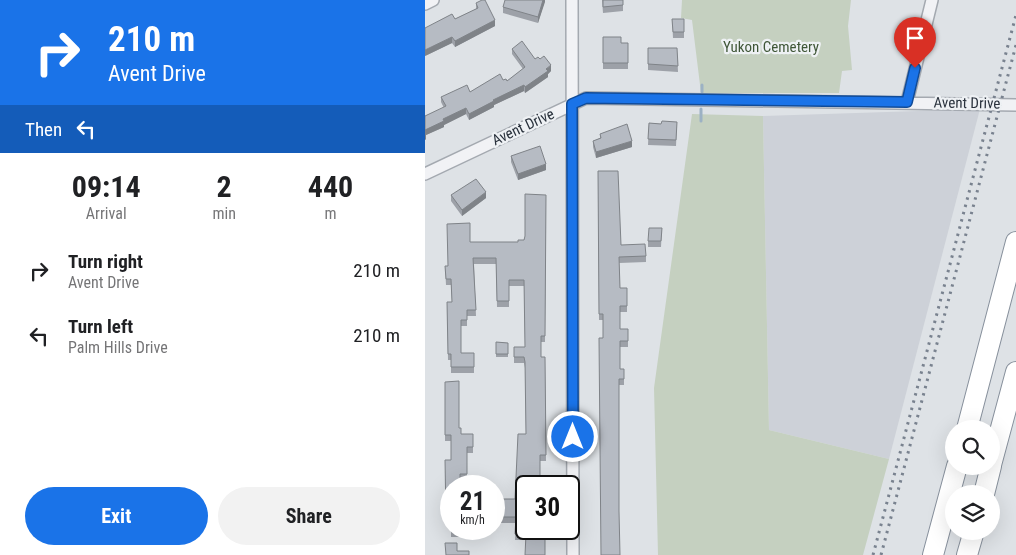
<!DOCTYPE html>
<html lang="en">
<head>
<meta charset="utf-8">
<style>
  body { margin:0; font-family:"Roboto Condensed",sans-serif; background:#f2f2f2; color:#202124; height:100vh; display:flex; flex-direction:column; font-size:19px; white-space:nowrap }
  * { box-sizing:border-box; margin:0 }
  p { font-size:16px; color:#757577 }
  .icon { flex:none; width:28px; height:28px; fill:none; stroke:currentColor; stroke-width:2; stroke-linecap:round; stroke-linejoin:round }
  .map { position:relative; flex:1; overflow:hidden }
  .panel { display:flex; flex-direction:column; background:#fff; width:425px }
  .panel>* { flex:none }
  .top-card { background:#1a73e8; color:#fff; overflow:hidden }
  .tools { position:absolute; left:520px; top:420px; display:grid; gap:10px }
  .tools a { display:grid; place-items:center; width:55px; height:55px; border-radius:50%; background:#fff; box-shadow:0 5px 20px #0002; font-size:25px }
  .speed { position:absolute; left:15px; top:475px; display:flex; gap:10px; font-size:25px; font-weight:700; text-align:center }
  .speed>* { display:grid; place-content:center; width:65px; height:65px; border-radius:50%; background:#fff; box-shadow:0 5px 20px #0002; line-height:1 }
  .speed small { font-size:12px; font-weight:400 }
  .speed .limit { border:2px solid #111; border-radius:8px; background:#fff; color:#111 }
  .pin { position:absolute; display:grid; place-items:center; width:42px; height:42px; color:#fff; margin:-51px -21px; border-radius:50% 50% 50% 0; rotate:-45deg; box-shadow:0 0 5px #0007 }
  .pin .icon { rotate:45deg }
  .me { position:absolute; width:55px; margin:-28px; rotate:0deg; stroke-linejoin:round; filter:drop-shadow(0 0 4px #0008) }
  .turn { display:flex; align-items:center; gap:18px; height:105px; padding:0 25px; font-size:22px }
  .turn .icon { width:65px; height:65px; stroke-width:2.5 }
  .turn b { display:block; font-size:35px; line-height:42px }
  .then { display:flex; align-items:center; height:48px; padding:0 25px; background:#0003; gap:10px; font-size:19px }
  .eta { display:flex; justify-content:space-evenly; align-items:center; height:85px; text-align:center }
  .eta b { font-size:30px; font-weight:700; line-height:35px }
  .cta { display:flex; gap:10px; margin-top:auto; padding:10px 25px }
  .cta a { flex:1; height:58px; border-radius:30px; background:#1a73e8; color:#fff; font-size:20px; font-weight:700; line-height:58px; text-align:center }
  .cta a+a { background:#f2f2f2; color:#202124 }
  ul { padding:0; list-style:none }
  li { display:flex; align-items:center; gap:15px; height:65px; padding:0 25px }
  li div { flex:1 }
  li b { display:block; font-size:19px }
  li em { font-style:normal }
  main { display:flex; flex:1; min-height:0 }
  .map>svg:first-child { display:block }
</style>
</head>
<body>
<main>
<section class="panel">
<div class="top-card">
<div class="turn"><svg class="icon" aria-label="right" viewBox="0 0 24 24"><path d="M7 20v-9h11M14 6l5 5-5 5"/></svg><div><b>210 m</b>Avent Drive</div></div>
<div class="then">Then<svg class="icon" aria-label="left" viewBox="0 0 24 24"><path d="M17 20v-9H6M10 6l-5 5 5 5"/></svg></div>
</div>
<div class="eta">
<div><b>09:14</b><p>Arrival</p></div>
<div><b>2</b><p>min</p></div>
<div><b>440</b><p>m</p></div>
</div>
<ul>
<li><svg class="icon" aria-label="right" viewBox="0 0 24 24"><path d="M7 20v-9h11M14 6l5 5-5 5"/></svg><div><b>Turn right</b><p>Avent Drive</p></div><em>210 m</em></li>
<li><svg class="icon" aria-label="left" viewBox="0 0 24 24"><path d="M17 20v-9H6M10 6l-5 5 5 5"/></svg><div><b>Turn left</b><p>Palm Hills Drive</p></div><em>210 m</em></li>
</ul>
<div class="cta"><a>Exit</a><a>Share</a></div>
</section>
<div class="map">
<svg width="591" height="555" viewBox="0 0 591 555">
  <rect width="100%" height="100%" fill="#dee2e6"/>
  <path fill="#cdd1d8" d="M555 109 464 459 344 430 338 116Z"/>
  <path fill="#c5d0c0" d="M257 0H426L423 26 427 70 417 71 414 93H276L267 20 256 18Z
    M267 114 338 116 344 430 464 459 438 555H233L229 388Z"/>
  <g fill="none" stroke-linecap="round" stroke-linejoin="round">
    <path stroke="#9cb1c4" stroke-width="3" d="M277 85V92
      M276 109V121"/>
    <defs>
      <path id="minor" d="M147 0 148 555
        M0 4 8 0
        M482 102 507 0
        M0 174 161 98 591 105"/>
      <path id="trunk" d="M542 429 591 242
        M566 465 591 372
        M559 494 566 466
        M508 555 532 466
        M542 555 549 531"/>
    </defs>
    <use href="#minor" stroke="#a4a9b0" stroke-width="14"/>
    <use href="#trunk" stroke="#87909c" stroke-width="22"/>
    <use href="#minor" stroke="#f1f2f5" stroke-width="11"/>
    <use href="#trunk" stroke="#fff" stroke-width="20"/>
    <path stroke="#79828f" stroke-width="3" stroke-dasharray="2.5 5" stroke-linecap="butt" d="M448 555 591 15
      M456 555 591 45"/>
  </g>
  <path fill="#9da1a8" d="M120 0 113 23 78 13V7Z
    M177 0H198V11L178 13Z
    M51 3 70 26 30 47 27 43 0 56 30 19 51 9Z
    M247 19H259V38H248Z
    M178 37 196 43H203V69H178Z
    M223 48H252L253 72 223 70Z
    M87 49 110 59 126 71 123 74V77L100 93 99 91 69 105V107L44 120 41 114 19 125V127L1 135V139L0 140V116L19 108 16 102V97L45 92 78 80 82 81 98 69 87 54Z
    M252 122 251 146 223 145 224 123 236 124Z
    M175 134 207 147 171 158 168 147V141L175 138Z
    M86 156 121 170 93 180 86 162Z
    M173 171 196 245 221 256V262L194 263 195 288H202V312H195V329H203V347H195V369H199V385H194L178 338V320H174Z
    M26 195 61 198 37 216 26 201Z
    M121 195 120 342H116V357H120L121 461H115L101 486V540H90L91 523H72V516H69V499H90L101 434 100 368 99 363H89V347H100L99 286H84V307H72L71 264H49L51 316H42V326H36V353H49V373H26V360H23L22 302H27L26 285H21L20 266H23L45 242H93L99 240Z
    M237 228 236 247H223V241Z
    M71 342 83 343V357H71Z
    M20 382 36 434H48V453H42V480H35L26 529H48V537H26V525H21L20 460H26V441H20Z"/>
  <path fill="#7f8388" d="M118 0H120V2L113 23V17Z
    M70 20V26L30 47V41Z
    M27 37V43L0 56V50Z
    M126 65V71L123 74V77L100 93V87Z
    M99 85V91L69 105V107L44 120V114L68 100Z
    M41 108V114L19 125V127L1 135V139L0 140V130L18 119Z
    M207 141V147L171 158V152Z
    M121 164V170L93 180V174Z
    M61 192V198L37 216V210Z"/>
  <path fill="#b6bbc3" stroke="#7f8388" d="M57 0H60L70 20 30 41 27 37 0 50V28L27 14 30 19 53 8 51 3Z
    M80 0H118L113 17 78 7Z
    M178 0H198V5L178 7Z
    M247 19H259V32H248Z
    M178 37H196V43H203V63H178Z
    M97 41 110 59 113 57 115 59 119 56 126 65 121 69 123 71 100 87 99 85 68 100 69 101 44 114 41 108 18 119 19 121 0 130V116L21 106 16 97 42 85 45 92 75 74 78 80 81 79 82 81 100 67 87 49Z
    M223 48H252L253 66 223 64Z
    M237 121 252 122 251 140 223 139 224 123 236 124Z
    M202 124 207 141 171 152 168 141 176 138 175 134Z
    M115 146 121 164 93 174 86 156Z
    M173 171H193L196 245 220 244 221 256 194 257 195 288H202V306H195V329H203V341H195V369H199V379H194V511L195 555H176L174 338H178V314H174Z
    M51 179 61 192 37 210 26 195Z
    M100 194 121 195 120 336H116V357H120L121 455H115V480H121V486H101V529H120V555H100L101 534H90L91 517H72V511H69V499H90L93 434H101L100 362 99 357H89V347H100L99 280H84V301H72L71 258H48L51 310H42V320H36V353H49V367H26V354H23L22 302H27L26 279H21L20 266H23L22 224 45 223V242H93V240H99L100 236Z
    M224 228H237L236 241H223Z
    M71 342 83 343V354H71Z
    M34 381V428H36V434H48V447H42V474H35V486H26V529H48V531H26V519H21L20 460H26V435H20V382Z
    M20 543H32V551H44V555H21Z"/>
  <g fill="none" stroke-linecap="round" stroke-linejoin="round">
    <defs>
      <path id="route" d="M148 437 147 104 161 98 482 102 490 68"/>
    </defs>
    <use href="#route" stroke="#114b97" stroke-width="12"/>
    <use href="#route" stroke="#1a73e8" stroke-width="9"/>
  </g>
  <g text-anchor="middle" stroke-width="4.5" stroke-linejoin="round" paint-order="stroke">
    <g font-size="15" fill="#3f5637" stroke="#eef1f4">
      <text x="346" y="52">Yukon Cemetery</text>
    </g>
    <g font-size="15" fill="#29313c" stroke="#eef1f4">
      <text transform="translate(542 103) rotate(1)" y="5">Avent Drive</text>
      <text transform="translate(98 127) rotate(-25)" y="5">Avent Drive</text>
    </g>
  </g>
</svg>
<div class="tools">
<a><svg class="icon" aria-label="search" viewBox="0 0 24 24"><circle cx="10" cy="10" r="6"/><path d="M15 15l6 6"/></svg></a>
<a><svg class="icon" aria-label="layers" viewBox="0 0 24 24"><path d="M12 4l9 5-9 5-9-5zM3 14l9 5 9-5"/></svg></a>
</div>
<div class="speed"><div>21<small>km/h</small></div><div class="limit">30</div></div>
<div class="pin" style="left:490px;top:68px;background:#d93025"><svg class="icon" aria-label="arrive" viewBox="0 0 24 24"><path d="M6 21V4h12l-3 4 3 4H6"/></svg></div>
<svg class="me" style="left:148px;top:437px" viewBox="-20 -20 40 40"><circle r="17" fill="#1a73e8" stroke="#fff" stroke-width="3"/><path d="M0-11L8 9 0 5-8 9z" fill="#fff"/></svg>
</div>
</main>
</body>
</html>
